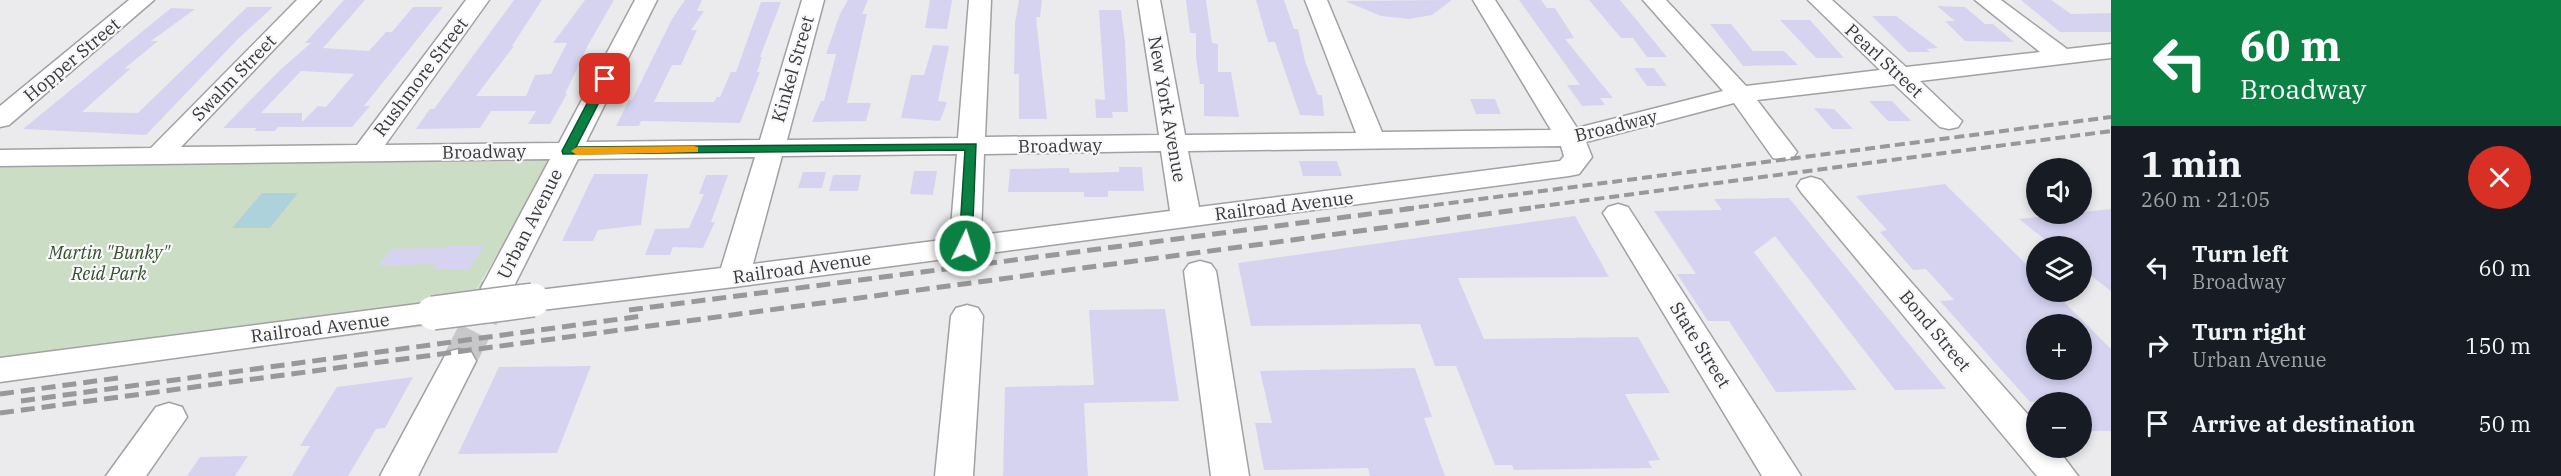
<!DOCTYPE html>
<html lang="en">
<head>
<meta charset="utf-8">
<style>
  body { margin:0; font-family:"IBM Plex Serif",serif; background:#242831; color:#f1f3f6; height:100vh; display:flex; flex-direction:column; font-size:22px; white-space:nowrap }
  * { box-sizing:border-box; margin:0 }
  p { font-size:20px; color:#9ea1a6 }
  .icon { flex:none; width:33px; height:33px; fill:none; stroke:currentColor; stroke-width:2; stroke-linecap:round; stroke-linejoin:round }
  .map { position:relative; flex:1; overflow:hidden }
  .side { display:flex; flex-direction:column; background:#171b24; width:450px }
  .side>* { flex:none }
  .banner { background:#0b8043; color:#fff; overflow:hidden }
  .controls { position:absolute; left:2026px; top:158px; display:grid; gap:12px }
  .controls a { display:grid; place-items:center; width:66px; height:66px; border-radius:50%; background:#171b24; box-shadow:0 3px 9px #0003; font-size:30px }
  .pin { position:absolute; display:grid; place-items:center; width:51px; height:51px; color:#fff; margin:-26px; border-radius:12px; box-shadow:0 3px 9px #0006 }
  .me { position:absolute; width:66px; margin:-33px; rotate:4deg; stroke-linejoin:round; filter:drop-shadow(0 0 4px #0008) }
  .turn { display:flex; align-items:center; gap:21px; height:126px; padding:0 30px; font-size:27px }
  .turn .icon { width:78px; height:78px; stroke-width:2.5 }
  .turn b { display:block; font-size:42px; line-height:51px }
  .round { display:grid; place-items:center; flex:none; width:63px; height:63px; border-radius:32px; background:#242831 }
  .overview { display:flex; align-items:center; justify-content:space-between; height:102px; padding:0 30px }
  h1 { font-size:36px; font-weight:700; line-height:45px }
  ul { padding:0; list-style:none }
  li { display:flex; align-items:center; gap:18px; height:78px; padding:0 30px }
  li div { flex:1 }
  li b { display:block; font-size:22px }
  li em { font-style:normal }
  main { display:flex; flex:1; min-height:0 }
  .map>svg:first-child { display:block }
</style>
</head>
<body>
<main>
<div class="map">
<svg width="2111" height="476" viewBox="0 0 2111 476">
  <rect width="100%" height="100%" fill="#ebebed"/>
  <path fill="#ccddc6" d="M556 156 457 322 0 381V162Z"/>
  <path fill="#aed2dc" d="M262 193H298L270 228H232Z"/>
  <path fill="#d6d3f1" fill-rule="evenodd" d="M344 0H365L323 48 369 51 386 32H392L413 7H443L364 106H370L352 127H278L275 131H254L257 128H223L280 70 311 43H305ZM301 71 354 74 326 107 318 106 302 122V113H261Z
    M514 0H542L512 46H514L476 96H526L535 75 551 74 567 43H553L585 0H614L588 45 565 94H567L550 124H528L536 111H491L480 128 416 129 430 109H434Z
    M685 0H702L697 11H704L691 30H697L681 65H672L654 102H714L717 97H720L731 72H736L761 2H781L760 57H762L757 72H760L740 123 641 121 639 126H616L629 100H632L672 19Z
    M848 0H868L862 14H867L847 103H871L866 121 812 122 821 101H824L836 54H826L840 14Z
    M930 0H952L947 29 925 28Z
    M1019 0H1042L1040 17H1036L1047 119H1019V74H1014L1015 23Z
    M1186 0H1206L1212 43 1218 44V72H1231L1239 117 1204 116V84H1200L1196 58V33H1190Z
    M1256 0H1284L1294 29H1298L1305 61 1318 95H1322L1324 116 1300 115 1275 42H1268Z
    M1452 0 1432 15 1409 19 1381 16 1345 1Z
    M1519 0H1541L1547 8H1555L1574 38 1565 39 1613 98H1600L1605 105 1582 106 1567 85H1580Z
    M1589 0H1620L1667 57H1647L1633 38H1621Z
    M2021 0H2051L2071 14 2111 13V32H2060Z
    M1937 6 1965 7 1985 24H1993L2014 42 1965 41 1945 21H1955Z
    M247 7H273L237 40 146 135 23 129 171 8 195 9 151 41H158L124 69 131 68 82 112 138 113Z
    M1099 10H1121L1125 42 1128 112H1112L1113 118H1096L1095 99 1105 100Z
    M1872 16H1896L1938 48 1926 49 1930 52H1908Z
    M1780 20H1810L1844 58H1816Z
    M1710 24H1731L1753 51H1784L1798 65 1743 66Z
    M933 45 949 46 938 101 947 102 940 121 901 118 911 75H924Z
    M1634 68H1654L1667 86H1647Z
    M1470 99H1495L1501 114H1476Z
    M1869 101H1892L1911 121H1888Z
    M1814 108 1834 109 1853 129H1832Z
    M1299 161H1337L1342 176H1303Z
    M1119 167H1142L1144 191H1108V197H1084V192H1008L1010 169 1069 168 1070 173 1119 172Z
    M914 171H937L933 195 910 194Z
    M803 172H826L822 188H798Z
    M594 174H648L641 225 598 230 593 241H562Z
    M706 175H728L711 222H715L703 248 673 247 670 255H645L655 229 689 228 704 194H699Z
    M833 175H861L858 191H829Z
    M1945 184 2037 275V291H2053L2111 349V431H2082V402H2030L1940 301 1954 300 1926 269 1913 270 1880 232 1887 230 1856 196ZM2037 324H2082V369H2037Z
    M1789 198 1825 242 1946 389 1895 390 1775 236 1754 252 1857 390 1776 392 1729 321H1708L1677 274H1696L1654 211 1722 210 1714 199Z
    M2111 209V291L2082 269V246H2053L2019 219Z
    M1575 216 1609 277 1458 278 1484 339 1638 337 1670 393 1625 394 1660 460 1648 461 1652 468 1514 470 1512 465H1495L1456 366H1435L1420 324 1251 326 1238 263Z
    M448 246H484L469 270H433L436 264 379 266 390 249 447 248Z
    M1165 309 1179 401 1084 403 1088 476H1003L1005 387 1094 385 1089 310Z
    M591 366 557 453 458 454 499 367Z
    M1415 368 1432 417 1424 418 1445 476H1370L1368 468 1264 470 1255 423H1272L1260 371Z
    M413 377 385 428 376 429 348 476H292L310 446H300L337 387Z
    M248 456 235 476H187L200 457Z"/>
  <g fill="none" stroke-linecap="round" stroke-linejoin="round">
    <path stroke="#c7c7c9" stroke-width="33" stroke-dasharray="33 16" stroke-linecap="butt" d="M459 361 497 288"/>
    <defs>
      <path id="minor" d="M129 0H154L9 125 0 127V106Z
        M297 0H321L181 147 357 145 466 0H489L385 145 559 143 635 0H657L586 142 760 140 802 0H824L787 140 958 138 969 0H991L985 137 1159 135 1138 0H1160L1185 135 1356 133 1305 0H1327L1382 132 1551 130 1473 0H1495L1577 128 1723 91 1643 0H1666L1746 86 1880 70 1808 0H1832L1906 67 2040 52 1975 0H2001L2067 49 2111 44V58L1920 81 1962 121 1958 127 1949 129 1940 127 1894 84 1757 100 1797 152 1793 158 1783 160 1773 158 1734 103 1586 142 1592 157 1579 174 1569 176 734 287 533 311 522 308 517 300 522 292 721 268 755 157 578 159 513 288 508 296 497 299 486 296 481 288 550 159 0 166V150L151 148ZM1561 146 1564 156 1560 161 1199 207 1188 151ZM1161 151 1170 211 981 235 984 154ZM957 154 950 239 753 264 782 156Z
        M1811 177 1821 180 2037 425V447H2056L2078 476H2037L1801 192 1797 186 1801 180Z
        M1618 204 1628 207 1801 476H1762L1603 213 1608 207Z
        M1200 261 1211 264 1216 271 1249 476H1211L1184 271 1189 264Z
        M433 302 444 305 449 313 444 321 0 382V358Z
        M967 305 978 308 983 316 973 476H935L951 316 956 308Z
        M459 349 471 352 476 361 418 476H380L447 352Z
        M169 403 182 407 187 417 146 476H106L156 407Z"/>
    </defs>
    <use href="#minor" stroke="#a1a1a3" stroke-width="3"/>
    <use href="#minor" fill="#fff" fill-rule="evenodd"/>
    <path stroke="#989899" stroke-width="4" stroke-dasharray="10 5" stroke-linecap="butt" d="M1404 209 2111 117
      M1520 209 2111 131"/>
    <path stroke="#989899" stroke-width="5" stroke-dasharray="14 7" stroke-linecap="butt" d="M629 310 1415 208
      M0 394 118 378
      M21 401 642 316
      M0 413 1531 208"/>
    <defs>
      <path id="minor-bridge" d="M433 313 533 300"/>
    </defs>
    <use href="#minor-bridge" stroke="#a1a1a3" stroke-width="36" stroke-linecap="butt"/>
    <use href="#minor-bridge" stroke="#fff" stroke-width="33"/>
  </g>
  <path fill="#0b8043" stroke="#07532c" stroke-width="1.5" d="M601 77 611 79 576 147 976 144 972 246 965 250 959 246 965 150 563 154 562 151Z"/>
  <path fill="#f59e0b" d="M694 146 698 147V152L577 155 571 151 577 147Z"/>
  <g text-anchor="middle" stroke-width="4.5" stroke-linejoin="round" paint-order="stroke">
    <g font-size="18" fill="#39393a" stroke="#f8f8fa">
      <text transform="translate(72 60) rotate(-40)" y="6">Hopper Street</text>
      <text transform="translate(1884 61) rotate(43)" y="6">Pearl Street</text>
      <text transform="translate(793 69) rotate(-74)" y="6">Kinkel Street</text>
      <text transform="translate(421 77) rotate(-53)" y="6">Rushmore Street</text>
      <text transform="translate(234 78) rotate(-46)" y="6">Swalm Street</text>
      <text transform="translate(1167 109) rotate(80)" y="6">New York Avenue</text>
      <text transform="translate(1616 126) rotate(-14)" y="6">Broadway</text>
      <text transform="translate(1060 146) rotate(-1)" y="6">Broadway</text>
      <text transform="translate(484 152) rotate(-1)" y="6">Broadway</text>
      <text transform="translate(1284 206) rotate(-7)" y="6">Railroad Avenue</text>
      <text transform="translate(530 224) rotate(-63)" y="6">Urban Avenue</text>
      <text transform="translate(802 268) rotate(-8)" y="6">Railroad Avenue</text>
      <text transform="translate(320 328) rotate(-7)" y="6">Railroad Avenue</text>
      <text transform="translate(1935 331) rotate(50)" y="6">Bond Street</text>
      <text transform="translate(1700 345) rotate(58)" y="6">State Street</text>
    </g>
    <g font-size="18" font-style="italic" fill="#345029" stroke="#f8f8fa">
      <text x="109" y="259">Martin "Bunky"<tspan x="109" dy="21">Reid Park</tspan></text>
    </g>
  </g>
</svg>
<div class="controls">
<a><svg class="icon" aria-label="sound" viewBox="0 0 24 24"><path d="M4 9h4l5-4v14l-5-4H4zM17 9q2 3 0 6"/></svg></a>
<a><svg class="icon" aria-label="layers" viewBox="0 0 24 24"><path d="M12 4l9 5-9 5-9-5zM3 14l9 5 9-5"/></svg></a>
<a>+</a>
<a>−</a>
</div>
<div class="pin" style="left:605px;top:79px;background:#d93025"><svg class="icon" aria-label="arrive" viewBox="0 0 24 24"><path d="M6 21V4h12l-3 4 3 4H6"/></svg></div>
<svg class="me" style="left:965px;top:246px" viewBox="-20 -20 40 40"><circle r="17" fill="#0b8043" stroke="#fff" stroke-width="3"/><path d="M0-11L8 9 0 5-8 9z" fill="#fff"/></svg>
</div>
<section class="side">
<div class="banner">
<div class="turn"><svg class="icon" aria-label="left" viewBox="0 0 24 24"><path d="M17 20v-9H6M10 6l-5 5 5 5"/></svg><div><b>60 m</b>Broadway</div></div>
</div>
<div class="overview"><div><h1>1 min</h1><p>260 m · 21:05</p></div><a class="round" style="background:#d93025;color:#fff"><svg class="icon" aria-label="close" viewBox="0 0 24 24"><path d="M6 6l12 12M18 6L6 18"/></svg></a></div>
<ul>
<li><svg class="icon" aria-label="left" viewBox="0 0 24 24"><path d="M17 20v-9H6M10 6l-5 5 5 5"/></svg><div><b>Turn left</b><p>Broadway</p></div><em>60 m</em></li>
<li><svg class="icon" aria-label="right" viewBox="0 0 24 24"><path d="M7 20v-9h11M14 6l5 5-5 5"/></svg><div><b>Turn right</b><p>Urban Avenue</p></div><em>150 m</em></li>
<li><svg class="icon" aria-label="arrive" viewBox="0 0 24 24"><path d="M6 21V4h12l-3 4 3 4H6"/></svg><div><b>Arrive at destination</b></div><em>50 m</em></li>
</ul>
</section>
</main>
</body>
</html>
